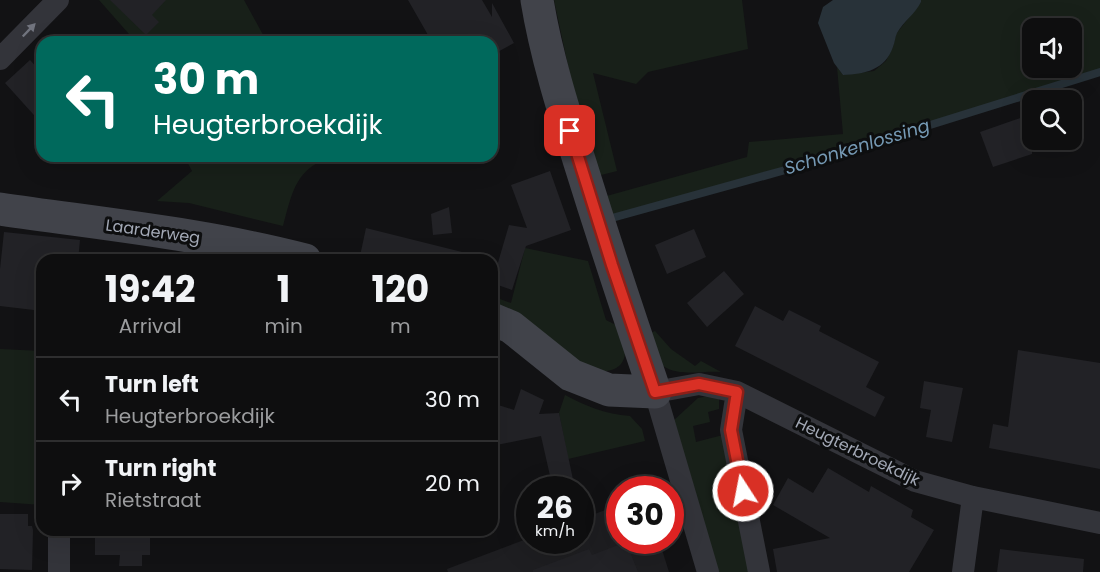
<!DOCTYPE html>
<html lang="en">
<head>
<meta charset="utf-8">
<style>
  body { margin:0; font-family:Poppins,sans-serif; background:#171718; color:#f1f3f6; height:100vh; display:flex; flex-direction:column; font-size:22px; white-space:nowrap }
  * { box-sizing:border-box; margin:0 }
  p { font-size:20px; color:#9b9c9e }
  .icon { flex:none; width:33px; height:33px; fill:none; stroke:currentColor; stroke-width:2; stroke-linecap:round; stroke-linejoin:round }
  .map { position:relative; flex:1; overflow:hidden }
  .details { position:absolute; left:36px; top:254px; width:462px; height:282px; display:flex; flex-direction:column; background:#0e0e0f; border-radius:18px; box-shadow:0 6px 24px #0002,0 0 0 2px #2e2e2f }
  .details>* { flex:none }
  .top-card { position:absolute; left:36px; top:36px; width:462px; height:126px; border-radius:18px; box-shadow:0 6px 24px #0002,0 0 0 2px #2e2e2f; background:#00695c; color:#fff; overflow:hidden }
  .fabs { position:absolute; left:1022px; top:18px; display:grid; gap:12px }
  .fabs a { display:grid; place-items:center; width:60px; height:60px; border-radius:12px; background:#0e0e0f; box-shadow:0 6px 24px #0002,0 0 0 2px #2e2e2f; font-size:30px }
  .speed { position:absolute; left:516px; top:476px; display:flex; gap:12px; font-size:30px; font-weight:700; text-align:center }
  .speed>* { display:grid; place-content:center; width:78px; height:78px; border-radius:50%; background:#0e0e0f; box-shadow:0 6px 24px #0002,0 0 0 2px #2e2e2f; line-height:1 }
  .speed small { font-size:15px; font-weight:400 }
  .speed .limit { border:9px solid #d22; background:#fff; color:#111 }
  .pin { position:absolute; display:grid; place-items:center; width:51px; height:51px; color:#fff; margin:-26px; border-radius:12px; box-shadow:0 3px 9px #0006 }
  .me { position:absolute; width:66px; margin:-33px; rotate:349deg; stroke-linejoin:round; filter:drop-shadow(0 0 4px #0008) }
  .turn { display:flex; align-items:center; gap:21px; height:126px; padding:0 18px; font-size:27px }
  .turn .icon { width:78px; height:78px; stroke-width:2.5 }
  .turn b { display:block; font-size:42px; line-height:51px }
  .eta { display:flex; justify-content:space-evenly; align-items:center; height:102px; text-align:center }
  .eta b { font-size:36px; font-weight:700; line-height:42px }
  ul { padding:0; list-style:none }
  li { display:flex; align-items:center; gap:18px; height:84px; padding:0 18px; border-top:2px solid #2e2e2f }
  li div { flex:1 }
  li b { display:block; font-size:22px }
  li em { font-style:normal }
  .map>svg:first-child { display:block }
</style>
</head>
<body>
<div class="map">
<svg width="1100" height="572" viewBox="0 0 1100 572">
  <rect width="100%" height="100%" fill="#121214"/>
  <path fill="#1e1e21" d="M619 505 620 540H659L669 572H448L447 569 529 538 530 540H580L581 519Z"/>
  <path fill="#182019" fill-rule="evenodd" d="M99 0H244L267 42H136Z
    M554 0H742L748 49 648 72 636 84 593 73 617 171 597 176 576 103Z
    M921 0H1100V71L1081 76 789 168 609 218 603 197 747 157 749 142 843 134 837 67 843 75 874 71 886 61 893 47 896 34 921 2ZM1032 28H1071V68H1032Z
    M184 156H334L335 157C296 165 292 193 283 226L189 203 157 201 192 171Z
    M525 248 588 261 606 320C609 322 616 324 618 327 626 336 629 358 619 366 612 372 600 372 592 372L492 303V296L511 303Z
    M655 331 671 349 695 366 701 361 721 372C700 370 668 380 656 357 652 350 652 340 650 333Z
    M0 349 42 351V505L0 502Z
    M565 395C586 406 605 414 630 416L642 429 645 441 568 459 559 413Z
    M709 396 719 397V409L708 412 710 422 693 426 696 442 723 435 749 572H716L673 421 698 398Z"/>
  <path fill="#283239" d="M833 0H921V2C915 14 904 21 897 33 895 37 895 42 893 47 885 70 865 74 843 75L834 63 818 23 823 7Z"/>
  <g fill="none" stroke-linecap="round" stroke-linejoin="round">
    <path stroke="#283239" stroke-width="8" d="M612 218 789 169 1100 72"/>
  </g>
  <path fill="#222226" d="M110 0H166L152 15 159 22 146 35Z
    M408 0H482L492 17V3L514 43 492 55V42H432Z
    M30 60 42 73V124L5 83Z
    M1032 114V154L993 167 980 132Z
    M550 171 571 230 526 246 512 290 492 283 509 225 527 228 511 185Z
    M449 207 452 233 433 235 431 214Z
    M366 228 462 252 461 260H375L360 256Z
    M694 229 706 257 667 274 655 245Z
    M4 232 80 240 78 260H42V263H39L34 310 0 306V269Z
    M724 271 744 294 707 327 687 303Z
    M755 306 783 321 789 310 821 326 819 331 879 362 866 387 885 397 875 417 735 346Z
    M1018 350 1100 363V469L989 448 993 424 1008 427Z
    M924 381 963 388 952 442 926 437 931 410 920 408Z
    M521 389 544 400 539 414 559 413 575 489H553L541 436 492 446V403L514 410Z
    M828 468 869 492 871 486 913 510 911 517 934 530 909 572H777L773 549 830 538 773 505 788 478 813 493Z
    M0 514H28V526H32L33 530 32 570 0 569Z
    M95 530H150V555H142V566H119L120 555H95Z
    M626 542 638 572H533V570L589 549 592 555Z
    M1000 549 1084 559 1083 572H997Z"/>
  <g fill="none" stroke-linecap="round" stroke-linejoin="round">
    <path stroke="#33343a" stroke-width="22" d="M0 59 58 0
      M737 392 731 430 759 572
      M59 572V530
      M708 572 655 392 699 384 737 392 915 481 973 497 1100 523
      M963 572 973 497"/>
    <path stroke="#41434a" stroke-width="33" d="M0 209C102 224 205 234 305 260
      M492 319 511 327 571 375 609 390 655 392C629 316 604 240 580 163 563 109 546 55 537 0"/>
  </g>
  <defs><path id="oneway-solid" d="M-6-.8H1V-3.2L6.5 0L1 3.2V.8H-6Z" transform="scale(1.5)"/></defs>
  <use fill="#71747e" href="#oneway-solid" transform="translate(29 30) rotate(-46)"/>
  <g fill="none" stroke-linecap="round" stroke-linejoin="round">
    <defs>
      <path id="route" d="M570 131 612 265 655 392 699 384 737 392 731 430 743 491"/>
    </defs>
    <use href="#route" stroke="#8d1f18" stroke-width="15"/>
    <use href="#route" stroke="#d93025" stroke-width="10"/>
  </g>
  <g text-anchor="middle" stroke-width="6" stroke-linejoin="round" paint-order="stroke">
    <g font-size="16" fill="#a3a9b6" stroke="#0d0e0f">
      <text transform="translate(153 231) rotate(8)" y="6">Laarderweg</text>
      <text transform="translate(858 451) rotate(26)" y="6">Heugterbroekdijk</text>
    </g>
    <g font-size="18" font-style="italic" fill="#769ab5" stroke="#0d0e0f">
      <text transform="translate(857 147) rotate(-17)" y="6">Schonkenlossing</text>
    </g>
  </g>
</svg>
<div class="fabs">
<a><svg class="icon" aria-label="sound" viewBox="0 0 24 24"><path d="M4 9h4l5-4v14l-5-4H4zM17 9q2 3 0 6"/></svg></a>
<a><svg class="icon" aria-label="search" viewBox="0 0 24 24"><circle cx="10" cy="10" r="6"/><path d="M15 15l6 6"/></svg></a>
</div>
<div class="speed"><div>26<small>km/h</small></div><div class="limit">30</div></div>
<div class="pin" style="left:570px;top:131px;background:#d93025"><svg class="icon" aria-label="arrive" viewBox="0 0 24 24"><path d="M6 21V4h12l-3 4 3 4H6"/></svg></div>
<svg class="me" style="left:743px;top:491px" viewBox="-20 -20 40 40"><circle r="17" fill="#d93025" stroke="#fff" stroke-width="3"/><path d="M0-11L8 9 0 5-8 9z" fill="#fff"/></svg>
<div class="top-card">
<div class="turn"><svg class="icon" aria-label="left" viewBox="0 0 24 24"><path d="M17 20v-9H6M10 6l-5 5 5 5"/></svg><div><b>30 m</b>Heugterbroekdijk</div></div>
</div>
<section class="details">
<div class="eta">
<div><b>19:42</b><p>Arrival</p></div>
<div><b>1</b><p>min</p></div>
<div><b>120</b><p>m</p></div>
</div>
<ul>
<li><svg class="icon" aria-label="left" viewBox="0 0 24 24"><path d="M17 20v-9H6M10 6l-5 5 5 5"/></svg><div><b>Turn left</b><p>Heugterbroekdijk</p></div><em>30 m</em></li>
<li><svg class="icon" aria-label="right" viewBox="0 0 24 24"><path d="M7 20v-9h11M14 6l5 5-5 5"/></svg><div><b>Turn right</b><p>Rietstraat</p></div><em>20 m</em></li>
</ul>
</section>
</div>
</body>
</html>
